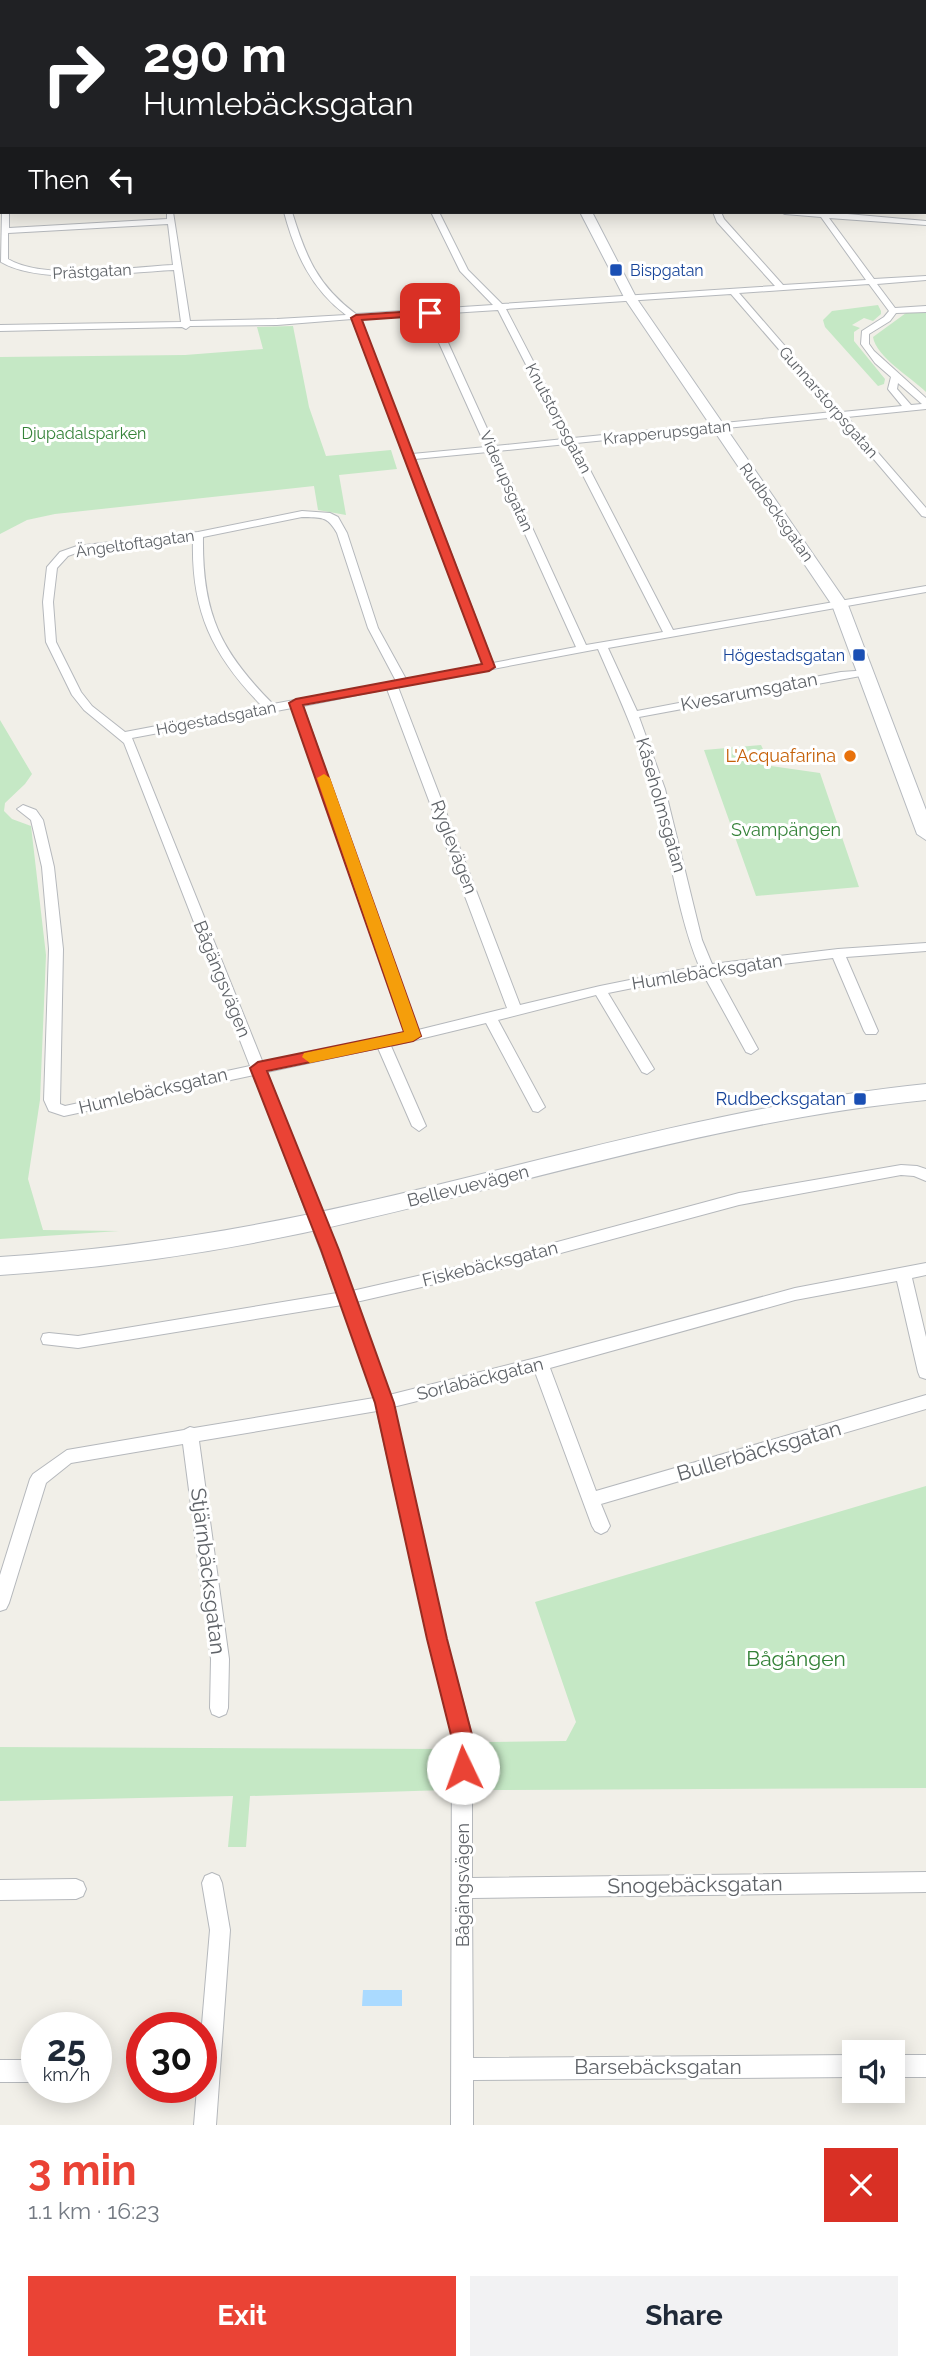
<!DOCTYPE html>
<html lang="en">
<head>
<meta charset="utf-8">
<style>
  body { margin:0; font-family:Raleway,sans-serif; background:#f2f2f3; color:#1f2937; height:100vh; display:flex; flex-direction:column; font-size:26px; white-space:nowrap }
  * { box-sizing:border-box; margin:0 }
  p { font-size:23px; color:#747a83 }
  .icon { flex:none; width:38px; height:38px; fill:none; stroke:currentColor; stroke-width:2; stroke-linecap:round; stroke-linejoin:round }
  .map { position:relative; height:2125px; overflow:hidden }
  .panel { display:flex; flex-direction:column; background:#fff; flex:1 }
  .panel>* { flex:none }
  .guide { position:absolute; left:0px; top:0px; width:928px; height:214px; box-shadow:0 4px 18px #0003; background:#202124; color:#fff; overflow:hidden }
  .controls { position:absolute; left:842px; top:2040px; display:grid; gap:14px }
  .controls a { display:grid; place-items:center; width:63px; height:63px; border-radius:0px; background:#fff; box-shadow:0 4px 18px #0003; font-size:35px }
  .speed { position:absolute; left:21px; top:2012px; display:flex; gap:14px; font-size:35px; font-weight:700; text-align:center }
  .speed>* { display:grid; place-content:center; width:91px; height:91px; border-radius:50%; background:#fff; box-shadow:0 4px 18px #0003; line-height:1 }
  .speed small { font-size:18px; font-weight:400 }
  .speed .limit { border:10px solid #d22; background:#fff; color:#111 }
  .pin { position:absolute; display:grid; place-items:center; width:60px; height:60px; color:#fff; margin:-30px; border-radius:14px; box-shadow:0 4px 10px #0006 }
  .me { position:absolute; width:77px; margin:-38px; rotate:357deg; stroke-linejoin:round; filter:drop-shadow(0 0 5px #0008) }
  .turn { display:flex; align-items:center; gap:24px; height:147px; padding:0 28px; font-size:32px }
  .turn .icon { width:91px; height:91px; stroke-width:2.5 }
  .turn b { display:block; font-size:49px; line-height:60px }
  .then { display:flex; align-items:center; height:66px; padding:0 28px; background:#0003; gap:14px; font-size:26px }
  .round { display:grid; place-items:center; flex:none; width:74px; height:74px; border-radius:0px; background:#f2f2f3 }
  .overview { display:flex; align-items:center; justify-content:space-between; height:119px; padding:0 28px }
  h1 { font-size:42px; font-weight:700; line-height:52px; color:#ea4335 }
  .primary-button { display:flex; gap:14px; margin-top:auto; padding:14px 28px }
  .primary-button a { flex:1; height:80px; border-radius:0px; background:#ea4335; color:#fff; font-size:28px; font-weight:700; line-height:80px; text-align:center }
  .primary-button a+a { background:#f2f2f3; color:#1f2937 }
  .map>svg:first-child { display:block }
</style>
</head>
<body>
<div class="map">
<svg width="926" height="2125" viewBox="0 0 926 2125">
  <rect width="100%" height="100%" fill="#f1efe8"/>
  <path fill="#c5e8c5" d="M878 305 881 311V314L873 321 864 318 852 325 860 328 854 332V341L885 379 884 384 878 386 825 327 823 320 832 311Z
    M926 312V392C912 378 876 357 873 337L906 313Z
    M293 326 309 407 326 456 391 450 397 469 339 475 346 515 318 510 314 486 55 514 27 520 0 534V357L185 355 263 349 257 327Z
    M0 720 32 774 25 784 5 803 4 811 12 819 31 826 46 955 40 1100 28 1179 43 1230 119 1231 0 1239Z
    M761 745 771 766 820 773 859 887 756 896 704 750Z
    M926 1486V1788L487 1790 489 1742 566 1741 576 1722 535 1602Z
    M0 1747 447 1749 446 1790 250 1796 246 1847H228L233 1796 0 1801Z"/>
  <path fill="#aadaff" d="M363 1990H402V2006H362Z"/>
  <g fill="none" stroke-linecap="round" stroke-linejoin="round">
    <defs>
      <path id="street" d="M37 0H43L36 2Z
        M169 0H175L167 2Z
        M351 0H357L358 2H352Z
        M664 0H670L672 2H665Z
        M781 0H787L788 2H782Z
        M854 0H860L862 2H855Z
        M908 0H914L916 2H909Z
        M0 32H2V36H0Z
        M0 61H2V65H0Z
        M0 154H2V158H0Z
        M2 211 9 212V228L167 219V212H173L190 321 277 319 346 315C311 289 295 253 284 212H292C306 257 317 285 356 314L493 305 460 271 431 212H439L468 270 502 304 775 286 717 222 713 212H721L724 219 783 285 866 280 821 217 785 214 781 212H825L926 221V225L829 218 874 279 926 276V280L877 284 895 308 926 306V312L896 313 890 321 869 334V344L874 351 926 398V409L847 417 926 508V517L922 516 838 417 576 443 673 630 926 586V592L608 648 637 711 841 672 870 670V674L866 675 639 717 665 789 702 940 712 964 838 949 926 943V951L846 957 878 1031 876 1034H866L864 1031 833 958 716 972 758 1049 751 1054 746 1052 703 974 608 993 654 1069 647 1074 642 1072 596 995 498 1020 545 1107 538 1112 533 1111 486 1023 391 1046 426 1126 419 1131 412 1126 378 1048 267 1072 352 1291 505 1256 739 1193 901 1165 917 1166 926 1169V1181L914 1176 901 1175 739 1205 505 1268 356 1302 389 1395 540 1357 795 1288 926 1263V1275L912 1278 926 1337V1379L920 1377 918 1372 897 1281 795 1300 550 1368 596 1491 926 1395V1409L601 1504 610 1526 607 1531 601 1534 595 1531 592 1526 535 1372 393 1407 446 1639 472 1735V1878L926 1872V1892L472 1898 473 2058 854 2055V2077L473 2080V2125H451L452 1735 428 1639 377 1411 199 1441 229 1659 228 1708 226 1714 219 1717 212 1714 210 1708 211 1659 183 1444 71 1463 46 1483 9 1603 6 1609 0 1611V1575L30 1479 33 1474 67 1450 184 1430 190 1427 194 1428 374 1398 342 1305 78 1348 43 1344 41 1339 43 1334 49 1333 78 1336 337 1293 254 1075 64 1116 49 1111 44 1100 49 949 42 867 31 820 17 809 23 805 36 810 43 820 54 867 63 949 60 1104 65 1106 250 1066 124 743 84 710 72 695 46 642 43 602 47 567 60 552 77 546 198 532 302 511 330 513 338 517 347 533 378 628 406 679 483 665 352 319 277 325 190 326 186 329 182 327 0 331V325L181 322 174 270C126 272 42 286 1 262ZM168 224 173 265C130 267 45 281 8 259V233ZM869 284 889 311 884 317 862 331 861 344 875 363 891 377 888 389 902 406 842 412 739 293ZM731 294 833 412 573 438 506 309ZM498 310 564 439 495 446 435 314ZM426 314 486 447 412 454 361 319ZM898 383 922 404 911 405 897 389ZM567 444 663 632 586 645 497 451ZM488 452 576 647 493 663 415 459ZM302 517C321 518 327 515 337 533L368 628 396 681 273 704C220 651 202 613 203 537ZM193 539C191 611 212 655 262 706L125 732 92 706 81 692 56 642 53 602 57 568 68 556 79 552ZM598 649C618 695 639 741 653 789 670 848 676 910 699 966L600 986 520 1005 398 687ZM387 689 507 1008 418 1030 303 706ZM292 708 405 1033 263 1063 132 738Z
        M212 1873 219 1876 222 1883 230 1930 216 2125H194L197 2088H201V2036L210 1930 202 1883 205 1876Z
        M76 1879 83 1882 86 1889 83 1896 76 1899 0 1900V1880Z
        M892 2055H926V2077H892Z
        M0 2060H37V2082H0Z"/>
      <path id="secondary" d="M452 0H464L465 2H454Z
        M580 212H592L637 299 848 605 926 810V840L917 834 832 605 625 299Z
        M926 1084V1100C732 1119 546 1177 356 1221 239 1249 120 1267 0 1275V1257C120 1249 238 1231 356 1204 546 1161 732 1104 926 1084Z"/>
    </defs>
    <use href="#street" stroke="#b5b8bc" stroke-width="2"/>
    <use href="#secondary" stroke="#b6babf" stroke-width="2"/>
    <use href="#street" fill="#fff" fill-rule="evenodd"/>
    <use href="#secondary" fill="#fff" fill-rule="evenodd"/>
  </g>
  <path fill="#ea4335" stroke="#982c22" stroke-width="2" d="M430 310 435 313 434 315 362 320 495 667 489 671 303 705 421 1036 413 1041 267 1071 339 1250 394 1403 447 1639 472 1735 474 1768 471 1775 463 1778 455 1775 452 1768 451 1735 427 1639 375 1403 321 1250 250 1068 258 1062 404 1032 289 703 296 699 482 664 351 318 356 315Z"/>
  <path fill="#f59e0b" d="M324 774 330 778 421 1036 413 1041 310 1063 302 1057 304 1053 404 1032 317 778Z"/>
  <g fill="#1a4fb4" stroke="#fff" stroke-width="2.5">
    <rect x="609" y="263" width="14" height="14" rx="3.5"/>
    <rect x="852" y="648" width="14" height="14" rx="3.5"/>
    <rect x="853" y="1092" width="14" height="14" rx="3.5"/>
  </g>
  <circle fill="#e8710a" stroke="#fff" stroke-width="2.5" cx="850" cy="756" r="7"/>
  <g text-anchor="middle" stroke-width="6" stroke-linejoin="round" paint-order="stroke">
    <g font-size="16" fill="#164399" stroke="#fff" text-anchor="start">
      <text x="630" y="276">Bispgatan</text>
      <text x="845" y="661" text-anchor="end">Högestadsgatan</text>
    </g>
    <g font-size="16" fill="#5f6368" stroke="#fff">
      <text transform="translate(92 271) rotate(-3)" y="6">Prästgatan</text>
      <text transform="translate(829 402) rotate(49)" y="6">Gunnarstorpsgatan</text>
      <text transform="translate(559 418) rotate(62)" y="6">Knutstorpsgatan</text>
      <text transform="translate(667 432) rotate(-6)" y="6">Krapperupsgatan</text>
      <text transform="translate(507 481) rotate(66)" y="6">Viderupsgatan</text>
      <text transform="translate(777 512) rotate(55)" y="6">Rudbecksgatan</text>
      <text transform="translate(135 543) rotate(-8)" y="6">Ängeltoftagatan</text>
      <text transform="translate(216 718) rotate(-11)" y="6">Högestadsgatan</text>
    </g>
    <g font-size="16" fill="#348238" stroke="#fff">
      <text x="84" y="439">Djupadalsparken</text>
    </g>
    <g font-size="18" fill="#5f6368" stroke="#fff">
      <text transform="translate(749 692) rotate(-11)" y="6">Kvesarumsgatan</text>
      <text transform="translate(661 805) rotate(74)" y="6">Kåseholmsgatan</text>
      <text transform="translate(454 847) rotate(69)" y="6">Ryglevägen</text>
      <text transform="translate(707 972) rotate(-9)" y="6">Humlebäcksgatan</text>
      <text transform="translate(222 979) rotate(68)" y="6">Bågängsvägen</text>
      <text transform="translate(153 1091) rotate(-13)" y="6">Humlebäcksgatan</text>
      <text transform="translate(468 1186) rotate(-14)" y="6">Bellevuevägen</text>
      <text transform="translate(490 1264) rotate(-14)" y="6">Fiskebäcksgatan</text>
      <text transform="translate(480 1379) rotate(-14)" y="6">Sorlabäckgatan</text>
      <text transform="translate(463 1885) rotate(-90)" y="6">Bågängsvägen</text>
    </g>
    <g font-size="18" fill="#c56008" stroke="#fff" text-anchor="end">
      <text x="836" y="762">L'Acquafarina</text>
    </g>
    <g font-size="18" fill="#348238" stroke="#fff">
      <text x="786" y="836">Svampängen</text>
    </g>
    <g font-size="18" fill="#164399" stroke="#fff" text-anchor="end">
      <text x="846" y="1105">Rudbecksgatan</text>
    </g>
    <g font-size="21" fill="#5f6368" stroke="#fff">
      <text transform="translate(759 1451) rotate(-16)" y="7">Bullerbäcksgatan</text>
      <text transform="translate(208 1571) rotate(83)" y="7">Stjärnbäcksgatan</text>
      <text transform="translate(695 1885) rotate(-1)" y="7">Snogebäcksgatan</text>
      <text x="658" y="2074">Barsebäcksgatan</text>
    </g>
    <g font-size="21" fill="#348238" stroke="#fff">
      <text x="796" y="1666">Bågängen</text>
    </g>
  </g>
</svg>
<div class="controls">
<a><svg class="icon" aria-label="sound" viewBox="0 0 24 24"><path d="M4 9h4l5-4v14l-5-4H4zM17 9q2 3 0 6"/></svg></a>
</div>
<div class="speed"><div>25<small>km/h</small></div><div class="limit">30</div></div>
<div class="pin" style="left:430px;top:313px;background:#d93025"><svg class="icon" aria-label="arrive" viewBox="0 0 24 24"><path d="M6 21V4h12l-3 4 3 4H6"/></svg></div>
<svg class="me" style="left:463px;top:1768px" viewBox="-20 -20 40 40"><circle r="19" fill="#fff"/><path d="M0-13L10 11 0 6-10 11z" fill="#ea4335"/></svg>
<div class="guide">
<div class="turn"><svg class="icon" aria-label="right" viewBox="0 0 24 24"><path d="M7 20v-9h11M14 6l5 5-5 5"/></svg><div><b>290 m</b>Humlebäcksgatan</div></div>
<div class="then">Then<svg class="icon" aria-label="left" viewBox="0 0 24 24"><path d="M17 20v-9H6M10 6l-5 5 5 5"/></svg></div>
</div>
</div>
<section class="panel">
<div class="overview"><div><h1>3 min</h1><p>1.1 km · 16:23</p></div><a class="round" style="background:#d93025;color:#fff"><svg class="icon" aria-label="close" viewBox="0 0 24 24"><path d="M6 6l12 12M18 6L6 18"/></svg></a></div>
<div class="primary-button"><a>Exit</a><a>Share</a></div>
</section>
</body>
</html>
